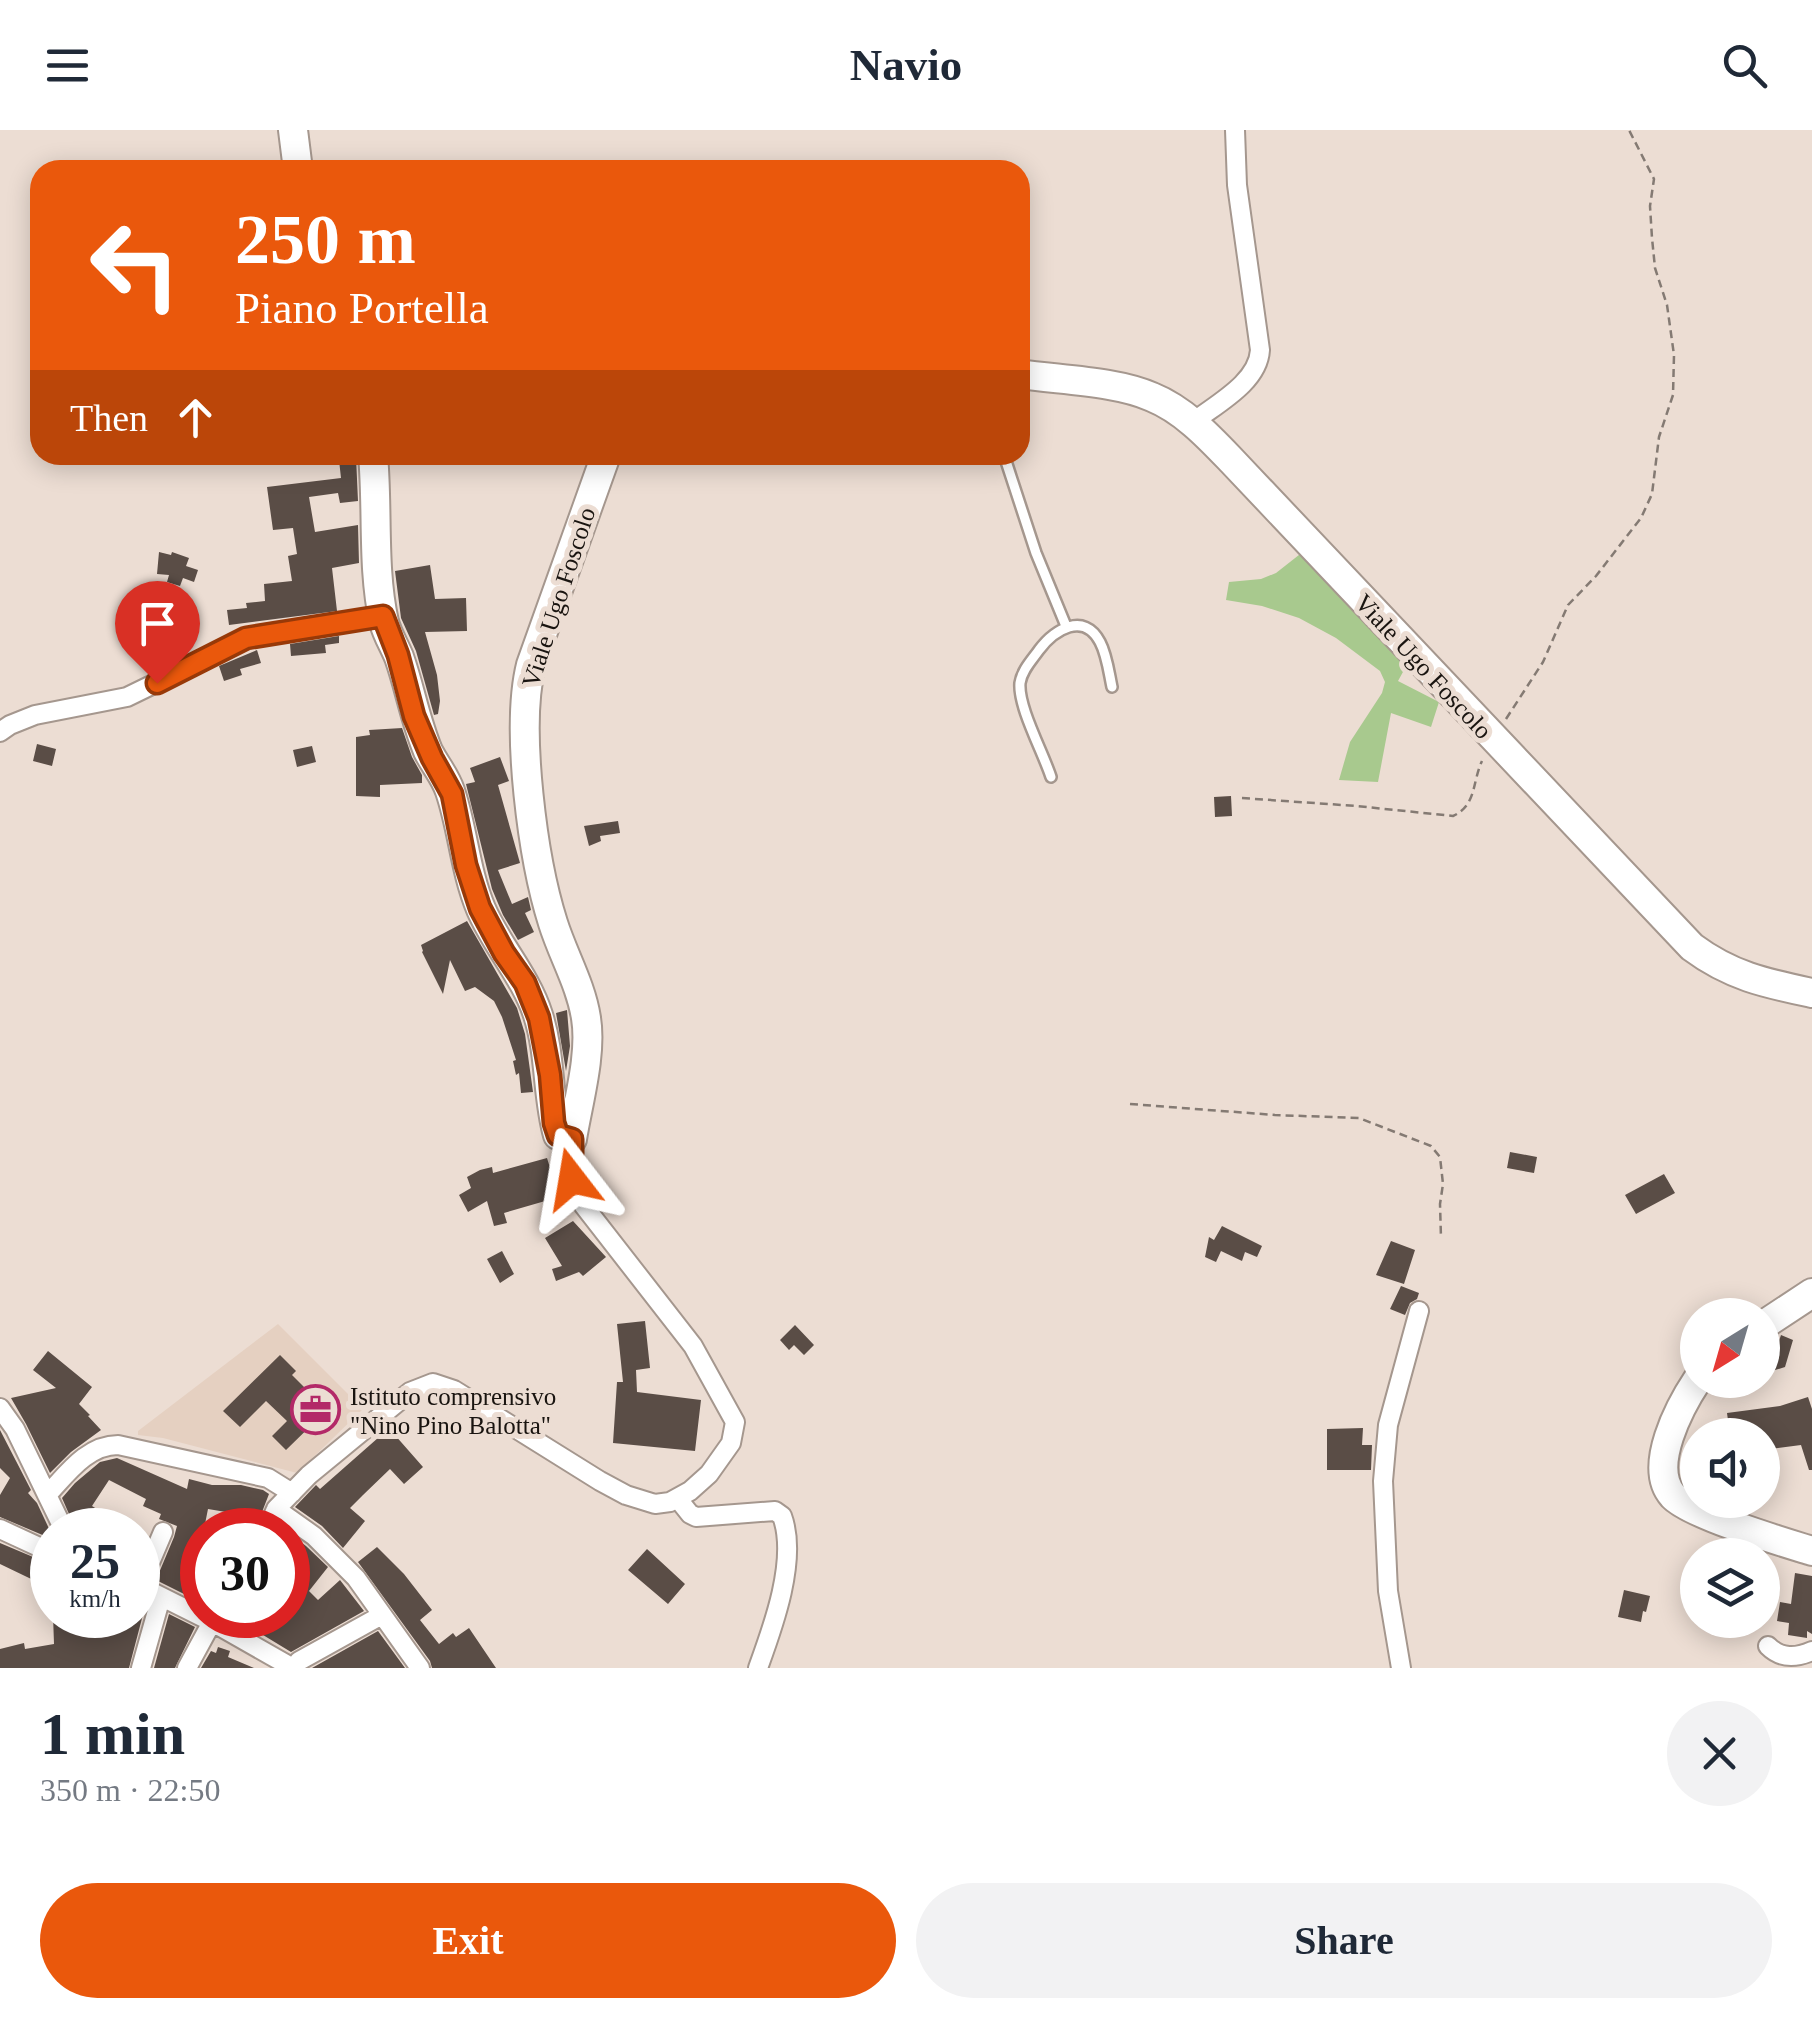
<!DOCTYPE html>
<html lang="en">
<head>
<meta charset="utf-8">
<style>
  body { margin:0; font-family:Georgia,serif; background:#f2f2f3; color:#1f2937; height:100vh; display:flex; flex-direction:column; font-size:38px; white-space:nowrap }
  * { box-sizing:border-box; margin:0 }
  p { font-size:32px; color:#747a83 }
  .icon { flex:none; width:55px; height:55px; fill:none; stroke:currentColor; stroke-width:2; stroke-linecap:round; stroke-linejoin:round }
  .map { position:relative; height:1538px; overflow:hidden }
  .details { display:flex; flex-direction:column; background:#fff; flex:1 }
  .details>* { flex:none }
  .top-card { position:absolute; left:30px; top:30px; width:1000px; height:305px; border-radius:30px; box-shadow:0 5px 25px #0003; background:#ea580c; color:#fff; overflow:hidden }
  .needle { width:65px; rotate:217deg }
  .controls { position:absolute; left:1680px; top:1168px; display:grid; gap:20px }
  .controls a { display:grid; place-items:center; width:100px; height:100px; border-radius:50%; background:#fff; box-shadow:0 5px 25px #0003; font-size:50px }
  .speed { position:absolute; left:30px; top:1378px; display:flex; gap:20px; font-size:50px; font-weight:700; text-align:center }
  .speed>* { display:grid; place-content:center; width:130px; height:130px; border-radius:50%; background:#fff; box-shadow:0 5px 25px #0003; line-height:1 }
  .speed small { font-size:25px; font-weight:400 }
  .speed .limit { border:15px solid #d22; background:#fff; color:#111 }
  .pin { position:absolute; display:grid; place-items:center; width:85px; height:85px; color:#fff; margin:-102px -42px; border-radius:50% 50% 50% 0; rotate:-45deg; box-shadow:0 0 10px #0007 }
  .pin .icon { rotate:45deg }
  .me { position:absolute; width:110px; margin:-55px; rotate:346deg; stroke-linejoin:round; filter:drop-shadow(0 0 8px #0008) }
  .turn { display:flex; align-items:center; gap:35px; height:210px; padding:0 40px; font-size:45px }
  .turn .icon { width:130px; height:130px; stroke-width:2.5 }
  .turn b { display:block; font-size:70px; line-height:85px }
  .then { display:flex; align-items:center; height:95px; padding:0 40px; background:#0003; gap:20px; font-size:38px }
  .round { display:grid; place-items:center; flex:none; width:105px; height:105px; border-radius:52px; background:#f2f2f3 }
  .summary { display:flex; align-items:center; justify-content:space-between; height:170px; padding:0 40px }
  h1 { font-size:60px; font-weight:800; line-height:75px }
  .action { display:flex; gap:20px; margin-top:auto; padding:20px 40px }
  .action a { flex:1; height:115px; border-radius:60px; background:#ea580c; color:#fff; font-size:40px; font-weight:800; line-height:115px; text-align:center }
  .action a+a { background:#f2f2f3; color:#1f2937 }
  header { display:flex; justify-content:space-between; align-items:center; height:130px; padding:0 40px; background:#fff; font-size:45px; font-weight:800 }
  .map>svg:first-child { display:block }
</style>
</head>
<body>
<header><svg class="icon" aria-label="menu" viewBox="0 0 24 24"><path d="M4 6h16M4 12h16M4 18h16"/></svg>Navio<svg class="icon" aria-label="search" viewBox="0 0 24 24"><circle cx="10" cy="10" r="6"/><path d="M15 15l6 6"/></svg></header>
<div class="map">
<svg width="1812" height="1538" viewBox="0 0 1812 1538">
  <rect width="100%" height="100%" fill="#ecddd3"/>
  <path fill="#e5d0c1" d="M278 1194 363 1279 297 1343 163 1308 138 1305V1301Z"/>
  <path fill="#a8c98e" d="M1304 421 1409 531 1398 551 1439 572 1431 597 1391 583 1378 652 1339 650 1350 612 1382 563 1385 552 1380 541 1336 508 1299 488 1262 476 1226 470 1229 452 1261 449 1276 443Z"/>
  <path fill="#5a4d46" d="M356 327 358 371 340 373 338 363 309 367 315 402 358 395 359 433 332 438 337 481 229 495 227 480 247 478 246 473 265 471 264 454 292 451 288 426 297 424 293 398 273 400 267 357 341 348 339 330Z
    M159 422 171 425 172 422 189 428 186 436 198 440 194 452 183 448 180 456 167 452 169 445 157 444Z
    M430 435 435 469 466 468 467 501 425 502 437 545 440 571 438 584 434 585 416 521 401 488 395 441Z
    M186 476 196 479 186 520 173 518 176 509 170 508 173 496 179 497Z
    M339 506V513L325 515 326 523 291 526 290 514Z
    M257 520 261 533 240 539 242 545 224 551 219 536Z
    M402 598 412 627 422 645V653L380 655V667L356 666V607L370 605 369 600Z
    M37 614 56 619 52 636 33 631Z
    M312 616 316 632 297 637 293 620Z
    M500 627 509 651 498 655 520 733 498 740 512 774 528 767 531 780 525 783 534 802 518 810 503 785 492 759 466 654 475 652 470 638Z
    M1231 666 1232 686 1215 687 1214 667Z
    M618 691 620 703 600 706 601 711 589 716 584 696Z
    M467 791 517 878 525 904 533 962 521 963 519 943 516 945 513 931 516 930 502 887 494 871 475 857 465 861 450 830 443 864 422 822 423 821 421 815Z
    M567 880 570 916 566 941 556 883Z
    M1510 1022 1537 1027 1534 1043 1507 1038Z
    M547 1028 559 1067 504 1083 507 1093 494 1096 487 1071 468 1082 459 1065 471 1058 467 1047 480 1040 492 1037 493 1043Z
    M1664 1044 1675 1063 1636 1084 1625 1065Z
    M573 1091 606 1127 583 1146 579 1142 556 1151 552 1139 562 1136 545 1108Z
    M1222 1096 1262 1116 1257 1127 1245 1122 1242 1131 1221 1121 1216 1132 1205 1127 1209 1107 1214 1110Z
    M1391 1111 1415 1120 1404 1154 1376 1145Z
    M502 1121 514 1144 500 1153 487 1129Z
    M1401 1156 1419 1163 1417 1169 1410 1173 1405 1185 1390 1179Z
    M645 1191 650 1238 636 1240 637 1262 701 1270 695 1321 613 1313 617 1252H623L617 1194Z
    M795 1195 814 1215 804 1225 794 1215 789 1220 780 1210Z
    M1781 1205 1793 1210 1785 1237 1762 1244V1238L1775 1223Z
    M48 1221 92 1257 79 1274 90 1285 88 1286 101 1300 71 1322 50 1343 26 1294 11 1268 56 1258 33 1240Z
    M280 1225 296 1241 292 1245 316 1269 319 1266 330 1277 286 1320 272 1306 287 1291 266 1271 240 1297 223 1281Z
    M1808 1267 1812 1279V1340H1809L1801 1315 1762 1320V1305H1730L1727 1283 1780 1276Z
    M1363 1298 1362 1315H1372L1371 1340H1327V1299Z
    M0 1300 31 1360 28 1363 37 1373 52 1405V1409L0 1387V1365L10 1348 0 1338Z
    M387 1300 392 1306 394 1304 423 1337 404 1354 390 1339 363 1365 350 1378 365 1391 343 1418 322 1396 295 1377 316 1355 320 1359Z
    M117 1328 187 1359 189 1349 212 1355H241L263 1360 269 1364 255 1400H240L241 1396 230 1395 232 1383 208 1379 198 1429 202 1430V1473L156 1450 174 1407 177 1396 159 1389 161 1384 143 1376 146 1369 109 1350 92 1376 130 1400H76L62 1368 75 1353 100 1332Z
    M288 1402 306 1416 328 1437 309 1461 318 1470 340 1450 364 1481 291 1522 230 1485H288Z
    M0 1413 52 1435V1459L0 1434Z
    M377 1417 404 1444 432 1480 420 1490 439 1514 453 1503 456 1507 469 1498 496 1538H432L430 1531 358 1432Z
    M647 1419 685 1454 668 1474 628 1440Z
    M1795 1443 1812 1446V1504L1807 1501V1508L1788 1505 1789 1493 1777 1491 1780 1472 1791 1474Z
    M1624 1460 1650 1466 1646 1482 1643 1481 1641 1492 1618 1487Z
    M138 1469 146 1473 129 1538H0V1519L24 1513 25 1519 54 1514 53 1485H138Z
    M169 1484 195 1497 175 1538H154Z
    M378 1501 405 1538H312Z
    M218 1517 230 1521 228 1527 254 1538H201L211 1521 216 1523Z"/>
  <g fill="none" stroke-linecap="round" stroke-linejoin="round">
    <defs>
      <path id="lane" d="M1004 325 1036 423 1066 496
        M1051 647C1043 622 1018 577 1020 553 1022 540 1032 530 1039 520 1054 500 1084 481 1100 512 1107 525 1109 543 1112 557"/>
      <path id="street" d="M1192 293C1216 274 1258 253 1260 220L1237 55 1235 0
        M0 602 10 595 35 585 127 567 246 509 383 486
        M0 1278 15 1299 64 1400
        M47 1365C67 1344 87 1315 118 1315L268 1348 292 1363
        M678 1369 690 1384 696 1387 775 1381 782 1386C798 1429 773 1497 758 1538
        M276 1379 314 1406 356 1448 420 1538
        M0 1399 52 1423
        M267 1400 276 1379 309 1345 410 1262 433 1253 454 1260 600 1351 626 1365 655 1374 670 1372 690 1361 709 1344 731 1313 735 1292 693 1216 584 1076 572 1049V1009
        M138 1455 212 1492 217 1485
        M140 1456 163 1402
        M1768 1516C1781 1529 1796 1528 1812 1521
        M141 1538 161 1467
        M187 1538 212 1492 293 1538
        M295 1538 299 1531 382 1485
        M1401 1538 1388 1461 1383 1351 1388 1295 1419 1181"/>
      <path id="secondary" d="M293 0 298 40
        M1020 244C1059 250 1117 251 1152 267 1184 280 1209 307 1232 331L1692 817C1731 846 1765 853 1812 863
        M373 325C378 380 372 438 384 492 387 504 394 515 399 527 410 558 415 590 428 621 435 635 445 646 450 661 463 699 465 741 481 779 497 816 526 847 538 885 551 925 547 967 558 1005L572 1009C578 972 592 924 586 888 581 855 563 825 553 793 533 730 515 599 531 535L606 325
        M1762 1196 1812 1163
        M1698 1249C1680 1276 1647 1337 1673 1366 1691 1385 1783 1412 1812 1421"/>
    </defs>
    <use href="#lane" stroke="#a5978e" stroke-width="14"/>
    <use href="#street" stroke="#a5978e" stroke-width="22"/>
    <use href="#secondary" stroke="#a5978e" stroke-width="32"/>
    <path stroke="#847a73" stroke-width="2.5" stroke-dasharray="8 5" stroke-linecap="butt" d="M1506 589 1543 532 1568 475 1596 446 1641 388 1652 364 1659 307 1673 265 1674 225 1667 175 1655 138 1652 108 1650 76 1654 49 1629 0
      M1242 668 1356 676 1453 686C1477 675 1472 652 1482 631
      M1130 974 1275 985 1359 988 1431 1016 1440 1027 1443 1054 1440 1074 1441 1108"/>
    <use href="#lane" stroke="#fff" stroke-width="9"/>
    <use href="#street" stroke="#fff" stroke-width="18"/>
    <use href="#secondary" stroke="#fff" stroke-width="28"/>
  </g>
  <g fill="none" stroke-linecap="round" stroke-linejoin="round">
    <defs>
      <path id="route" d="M157 553 246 508 383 486 398 525 414 586 432 628 452 664 466 735 480 778 504 823 525 853 539 888 550 945 554 993 558 1005 572 1009V1049"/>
    </defs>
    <use href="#route" stroke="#983908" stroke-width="25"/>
    <use href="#route" stroke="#ea580c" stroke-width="18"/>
  </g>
  <defs>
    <symbol id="office-ring" viewBox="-11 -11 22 22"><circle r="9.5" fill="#ecddd3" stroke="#b32968" stroke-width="1.5"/><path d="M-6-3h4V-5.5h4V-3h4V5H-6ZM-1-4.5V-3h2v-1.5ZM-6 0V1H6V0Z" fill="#b32968"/></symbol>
  </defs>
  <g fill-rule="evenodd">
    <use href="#office-ring" x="288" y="1252" width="55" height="55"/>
  </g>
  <g text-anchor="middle" stroke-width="10" stroke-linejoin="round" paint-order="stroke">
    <g font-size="25" fill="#191410" stroke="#ecddd3">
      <text transform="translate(558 467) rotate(-72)" y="9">Viale Ugo Foscolo</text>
      <text transform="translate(1424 536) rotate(47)" y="9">Viale Ugo Foscolo</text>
    </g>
    <g font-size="25" fill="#191410" stroke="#ecddd3" text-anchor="start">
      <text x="350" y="1275">Istituto comprensivo<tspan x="350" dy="29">"Nino Pino Balotta"</tspan></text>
    </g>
  </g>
</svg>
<div class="controls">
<a><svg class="needle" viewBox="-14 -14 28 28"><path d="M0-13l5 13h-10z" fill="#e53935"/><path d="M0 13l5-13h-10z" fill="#747a83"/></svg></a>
<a><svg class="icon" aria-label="sound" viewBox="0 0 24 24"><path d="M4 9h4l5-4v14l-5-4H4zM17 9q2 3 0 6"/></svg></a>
<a><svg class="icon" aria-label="layers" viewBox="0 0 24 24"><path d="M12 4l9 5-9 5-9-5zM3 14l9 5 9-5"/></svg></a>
</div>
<div class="speed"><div>25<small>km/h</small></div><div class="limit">30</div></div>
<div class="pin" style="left:157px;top:553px;background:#d93025"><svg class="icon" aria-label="arrive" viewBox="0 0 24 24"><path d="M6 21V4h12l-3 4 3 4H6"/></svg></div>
<svg class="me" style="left:572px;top:1049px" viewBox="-20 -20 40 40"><path d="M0-17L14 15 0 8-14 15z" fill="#ea580c" stroke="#fff" stroke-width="4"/></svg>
<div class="top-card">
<div class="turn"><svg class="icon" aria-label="left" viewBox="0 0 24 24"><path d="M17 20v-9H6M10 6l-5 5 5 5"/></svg><div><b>250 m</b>Piano Portella</div></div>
<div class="then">Then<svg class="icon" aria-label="ahead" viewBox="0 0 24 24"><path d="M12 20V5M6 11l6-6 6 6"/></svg></div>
</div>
</div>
<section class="details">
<div class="summary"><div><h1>1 min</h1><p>350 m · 22:50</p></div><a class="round"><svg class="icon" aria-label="close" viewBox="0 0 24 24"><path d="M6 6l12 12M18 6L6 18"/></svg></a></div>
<div class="action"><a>Exit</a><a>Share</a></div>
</section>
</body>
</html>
